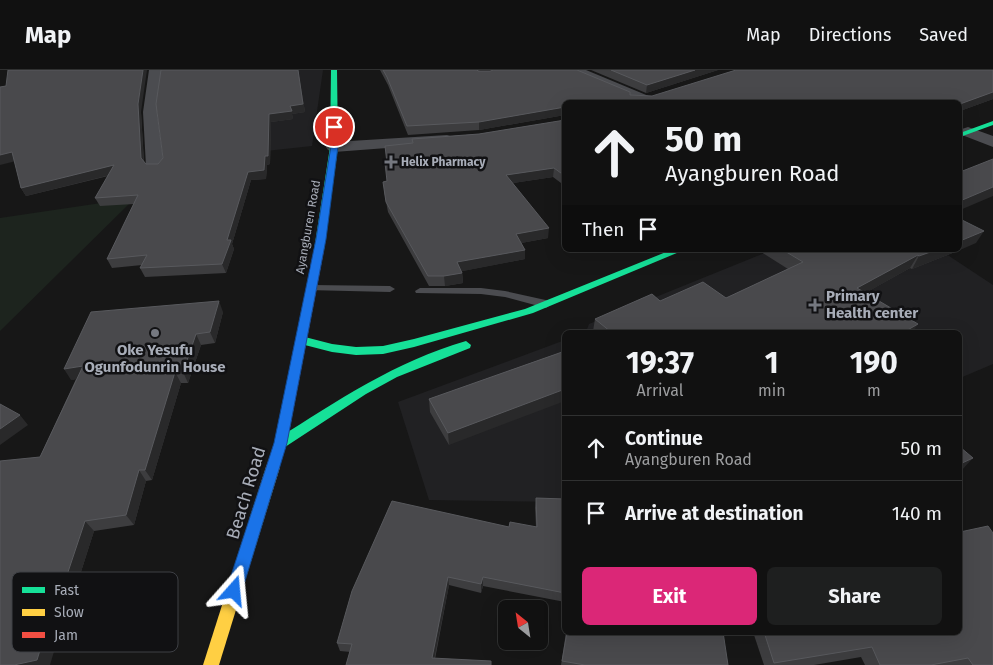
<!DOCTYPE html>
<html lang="en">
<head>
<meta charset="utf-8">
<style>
  body { margin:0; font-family:"Fira Sans",sans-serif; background:#1e1f1f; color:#f1f3f6; height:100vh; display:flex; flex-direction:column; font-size:19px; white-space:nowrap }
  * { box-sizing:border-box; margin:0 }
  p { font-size:16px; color:#9c9d9f }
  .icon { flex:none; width:28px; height:28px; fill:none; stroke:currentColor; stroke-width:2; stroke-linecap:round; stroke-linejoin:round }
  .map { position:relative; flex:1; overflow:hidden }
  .panel { position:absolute; left:562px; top:260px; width:400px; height:305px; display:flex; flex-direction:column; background:#111; border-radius:8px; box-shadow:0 5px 20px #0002,0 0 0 1px #303131 }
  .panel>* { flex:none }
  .banner { position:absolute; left:562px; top:30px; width:400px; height:152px; border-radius:8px; box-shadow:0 5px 20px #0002,0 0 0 1px #303131; background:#111; color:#f1f3f6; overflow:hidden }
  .needle { width:32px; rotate:330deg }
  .controls { position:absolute; left:498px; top:530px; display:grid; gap:10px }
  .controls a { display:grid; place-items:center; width:50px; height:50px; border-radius:8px; background:#111; box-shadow:0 5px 20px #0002,0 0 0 1px #303131; font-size:25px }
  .pin { position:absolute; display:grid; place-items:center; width:42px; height:42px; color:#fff; margin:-21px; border:2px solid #fff; border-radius:50%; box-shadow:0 1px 5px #0007 }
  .me { position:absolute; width:55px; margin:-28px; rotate:18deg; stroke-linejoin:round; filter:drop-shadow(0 0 4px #0008) }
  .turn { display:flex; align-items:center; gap:18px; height:105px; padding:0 20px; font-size:22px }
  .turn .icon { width:65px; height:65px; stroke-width:2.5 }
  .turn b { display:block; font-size:35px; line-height:42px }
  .then { display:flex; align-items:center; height:48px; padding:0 20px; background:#0003; gap:10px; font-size:19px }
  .eta { display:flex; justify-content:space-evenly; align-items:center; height:85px; text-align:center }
  .eta b { font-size:30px; font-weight:700; line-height:35px }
  .cta { display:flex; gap:10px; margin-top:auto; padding:10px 20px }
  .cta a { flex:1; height:58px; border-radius:8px; background:#db2777; color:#fff; font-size:20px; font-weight:700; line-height:58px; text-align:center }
  .cta a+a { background:#1e1f1f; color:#f1f3f6 }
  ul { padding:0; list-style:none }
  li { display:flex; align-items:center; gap:15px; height:65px; padding:0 20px; border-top:1px solid #303131 }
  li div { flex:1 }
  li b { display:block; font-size:19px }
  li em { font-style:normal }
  header { display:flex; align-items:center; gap:30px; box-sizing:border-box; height:70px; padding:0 25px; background:#111; border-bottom:1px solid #303131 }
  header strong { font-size:24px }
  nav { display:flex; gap:28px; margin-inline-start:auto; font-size:18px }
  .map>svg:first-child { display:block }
</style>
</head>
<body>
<header>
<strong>Map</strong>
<nav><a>Map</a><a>Directions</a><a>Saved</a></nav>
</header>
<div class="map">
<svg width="993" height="595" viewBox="0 0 993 595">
  <rect width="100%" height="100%" fill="#171717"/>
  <path fill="#212123" d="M230 0H323L312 76 246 83Z
    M772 180H940L993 215V294L960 308V262H586L589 254Z
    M565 270V432L429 430 398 332Z"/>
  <path fill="#1d241e" d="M135 128 0 261V148Z"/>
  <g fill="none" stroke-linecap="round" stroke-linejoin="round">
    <path fill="#4b4c50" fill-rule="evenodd" d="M311 215 390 216 395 219 390 222 307 220 306 218 307 216Z
      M420 218H481L505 221 550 231 552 234 546 238 505 227 481 224 416 223 415 221Z"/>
    <path fill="#4b4c50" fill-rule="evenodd" d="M149 0H163L157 42 164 96 161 100H149L146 96 143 42Z
      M568 0H586L651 27 653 30 651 32H640L570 3Z
      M968 57 993 66V77L962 65 960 62 962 59Z
      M447 65 453 67 455 70 453 73 334 82 328 80 326 77 328 74 334 72Z"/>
    <path fill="#16e098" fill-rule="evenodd" d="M331 0H337L338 77 324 180 319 183 314 180 330 77Z
      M993 51V55L960 67V63Z
      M671 180H684L533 243 414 277 383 284 356 285 332 282 297 273 296 270 301 266 332 274 356 277 383 276 414 269 525 239Z
      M466 271 471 275 470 278 397 307 366 324 285 377 281 378 277 377 275 373 277 369C337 331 396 291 466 271Z"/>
    <path fill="#ffcf43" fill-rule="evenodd" d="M273 392 278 393 280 397 219 595H203L266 397 268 393Z"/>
    <path fill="#f24e42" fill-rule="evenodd" d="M319 177 324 180 287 373 278 401 273 402 268 401 266 397 275 373 314 180Z"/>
  </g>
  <path fill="#3d3d3f" d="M161 0H298L305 42 292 44 293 49 271 52 270 94 267 95 266 109 251 110 232 174 234 179 226 203 145 207 140 198 142 195 112 198 107 189 134 134 100 136 95 128 108 106 26 126 21 118 6 16 141 42 144 92 146 94H158L163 88Z
    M380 0H480L478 1 630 25 652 26 993 0V29L960 41V32H565V45L479 60 408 65 388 15Z
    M591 0H718L646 23Z
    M565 50V116L553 107 513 113 548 168 521 173 525 180V189L462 201 463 213 445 216H429L388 142 384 121 387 111V93L412 73V69L479 64Z
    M758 180H960L912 199 910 198 865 223 913 262H595L593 261 595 249 660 231 726 228 788 199Z
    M223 242 215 273 201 275 188 313H181L152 410 146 411 134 455 94 461 72 530 69 531 40 387 76 309 71 310Z
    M565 281 449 375 430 342 429 329Z
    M536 428 565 429V532L483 516 481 523 449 515 435 589 491 595 340 581 337 573 509 457H536L535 438Z
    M566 562 728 595H561Z
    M753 562H960L993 595H865L861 587 814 595H764Z"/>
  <path fill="#29292a" d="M143 0H147L141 42 144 96 141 88 138 34Z
    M298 0 305 42 292 44 293 49 271 52 270 94 267 95 266 109 251 110 232 174 234 179 226 203 222 194 227 170 248 102 269 44 290 36Z
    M695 0H718L646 23 647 15Z
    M993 22V29L960 41V34Z
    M565 37V45L479 60V52Z
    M12 82 16 91 0 95V85Z
    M114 95 118 103 26 126 21 118Z
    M554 98 553 107 506 114V105Z
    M993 117V126L960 140V131Z
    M549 158 548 168 516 174V164Z
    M984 161 976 173 960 180V171Z
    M525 180V189L458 202 457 192Z
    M936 180H960L912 199 919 186Z
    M918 185 910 198 851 231 857 218Z
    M462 203 463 213 445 216 444 206Z
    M219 231 223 242 215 273 210 262Z
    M918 254 913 262H904Z
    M196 264 201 275 188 313 183 302Z
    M83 296 90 307 71 310 64 299Z
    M175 302 181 313 152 410 145 400Z
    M565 319V331L449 375 448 363Z
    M20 345 28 355 0 375V359Z
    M973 388 961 401 960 402V394Z
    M139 400 146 411 134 455 126 445Z
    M85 451 94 461 72 530 69 531 50 595H14L58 521Z
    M448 507 449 515 433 595 432 588Z
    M483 507V516L481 523V514Z"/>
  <path fill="#49494c" stroke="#58595d" d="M8 0H143L138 34 141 88 146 94H158L163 88 156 34 161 0H298L303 34 290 36 292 41 269 44 268 86H265L264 100 248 102 227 170H231L222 194 140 198 147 185 107 189 138 125 95 128 114 95 21 118 12 82 0 85V17L6 16Z
    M383 0H477L478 1H490L494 0H577L630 22V25L652 26 736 0H993V22L960 34V32H565V37L479 52 407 56 387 7Z
    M611 0H695L647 15Z
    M565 50V106L554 98 506 105 549 158 516 164 525 180 457 192 462 203 444 206H428L386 132 383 112 387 111 385 93H387L385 76 413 73 412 69 479 64Z
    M993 89V117L960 131V102Z
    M960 149 984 161 960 171Z
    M783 180H936L919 186 918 185 857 218 918 254 904 262H611L595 249 652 224 660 231 703 212 726 228 803 192Z
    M219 231 210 262 196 264 183 302H175L145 400H139L126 445 85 451 62 520 58 521 37 590 14 595H0V391L40 387 83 296 64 299 91 242Z
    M565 281V319L448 363 429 329Z
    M0 334 20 345 0 359Z
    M960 377 973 388 960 394Z
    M536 428 565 429V523L483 507 481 514 448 507 432 588 491 591V595H346L352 574 337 573 352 521 392 431 509 457 510 452 537 457Z
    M988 456 993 463V595H973L968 588 931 595H880L872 577 774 593 764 562H960V462Z
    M567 562H723L728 595H585L562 591Z"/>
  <path fill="#1a73e8" stroke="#114b97" d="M334 55 338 57V76L326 169 287 373 242 521 239 526 234 528 228 526 226 521 274 373 316 169 331 76V57Z"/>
  <g fill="#757880" stroke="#111113" stroke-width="2">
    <path d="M388.5 84.5h5v5h5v5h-5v5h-5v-5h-5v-5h5z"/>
    <path d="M812.5 227.5h5v5h5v5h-5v5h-5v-5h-5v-5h5z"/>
    <circle cx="155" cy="263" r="5"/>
  </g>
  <g text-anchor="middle" stroke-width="5" stroke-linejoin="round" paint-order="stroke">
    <g font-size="12" font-weight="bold" fill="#a8adb8" stroke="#111113" text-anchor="start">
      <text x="401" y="96">Helix Pharmacy</text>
    </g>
    <g font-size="12" fill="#a8adb8" stroke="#111113">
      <text transform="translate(308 157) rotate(-80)" y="4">Ayangburen Road</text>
    </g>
    <g font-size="15" font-weight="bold" fill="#a8adb8" stroke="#111113" text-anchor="start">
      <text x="826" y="231">Primary<tspan x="826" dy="17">Health center</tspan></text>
      <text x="155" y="285" text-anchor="middle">Oke Yesufu<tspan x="155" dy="17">Ogunfodunrin House</tspan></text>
    </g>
    <g font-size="18" fill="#a8adb8" stroke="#111113">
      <text transform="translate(246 423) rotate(-73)" y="6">Beach Road</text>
    </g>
  </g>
  <rect x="12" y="502" width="166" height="80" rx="8" fill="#111113" stroke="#3e4045" stroke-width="1"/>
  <rect x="22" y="517" width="23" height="6" fill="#16e098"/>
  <rect x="22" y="539" width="23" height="7" fill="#ffcf43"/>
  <rect x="22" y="562" width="23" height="6" fill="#f24e42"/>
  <g font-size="14" fill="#a8adb8">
    <text x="54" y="525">Fast</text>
    <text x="54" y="547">Slow</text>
    <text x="54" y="570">Jam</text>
  </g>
</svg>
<div class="controls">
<a><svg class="needle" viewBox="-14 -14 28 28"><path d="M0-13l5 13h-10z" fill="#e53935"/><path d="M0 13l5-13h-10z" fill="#9c9d9f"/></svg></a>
</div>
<div class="pin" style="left:334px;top:57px;background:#d93025"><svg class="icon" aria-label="arrive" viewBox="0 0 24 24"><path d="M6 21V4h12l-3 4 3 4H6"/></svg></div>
<svg class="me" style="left:234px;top:521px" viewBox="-20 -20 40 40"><path d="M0-17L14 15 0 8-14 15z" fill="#1a73e8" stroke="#fff" stroke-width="4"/></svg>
<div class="banner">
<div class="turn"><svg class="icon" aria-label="ahead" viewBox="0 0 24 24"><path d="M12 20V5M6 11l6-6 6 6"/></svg><div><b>50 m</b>Ayangburen Road</div></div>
<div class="then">Then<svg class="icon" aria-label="arrive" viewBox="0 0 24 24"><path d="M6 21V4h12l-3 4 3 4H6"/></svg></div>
</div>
<section class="panel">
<div class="eta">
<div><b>19:37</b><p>Arrival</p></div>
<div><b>1</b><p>min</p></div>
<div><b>190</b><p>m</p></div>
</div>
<ul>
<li><svg class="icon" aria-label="ahead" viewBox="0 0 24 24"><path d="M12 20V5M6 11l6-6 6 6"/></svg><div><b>Continue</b><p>Ayangburen Road</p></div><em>50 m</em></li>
<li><svg class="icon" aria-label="arrive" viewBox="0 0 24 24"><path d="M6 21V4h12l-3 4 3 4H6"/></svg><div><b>Arrive at destination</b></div><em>140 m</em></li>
</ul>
<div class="cta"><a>Exit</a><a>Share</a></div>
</section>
</div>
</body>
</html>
